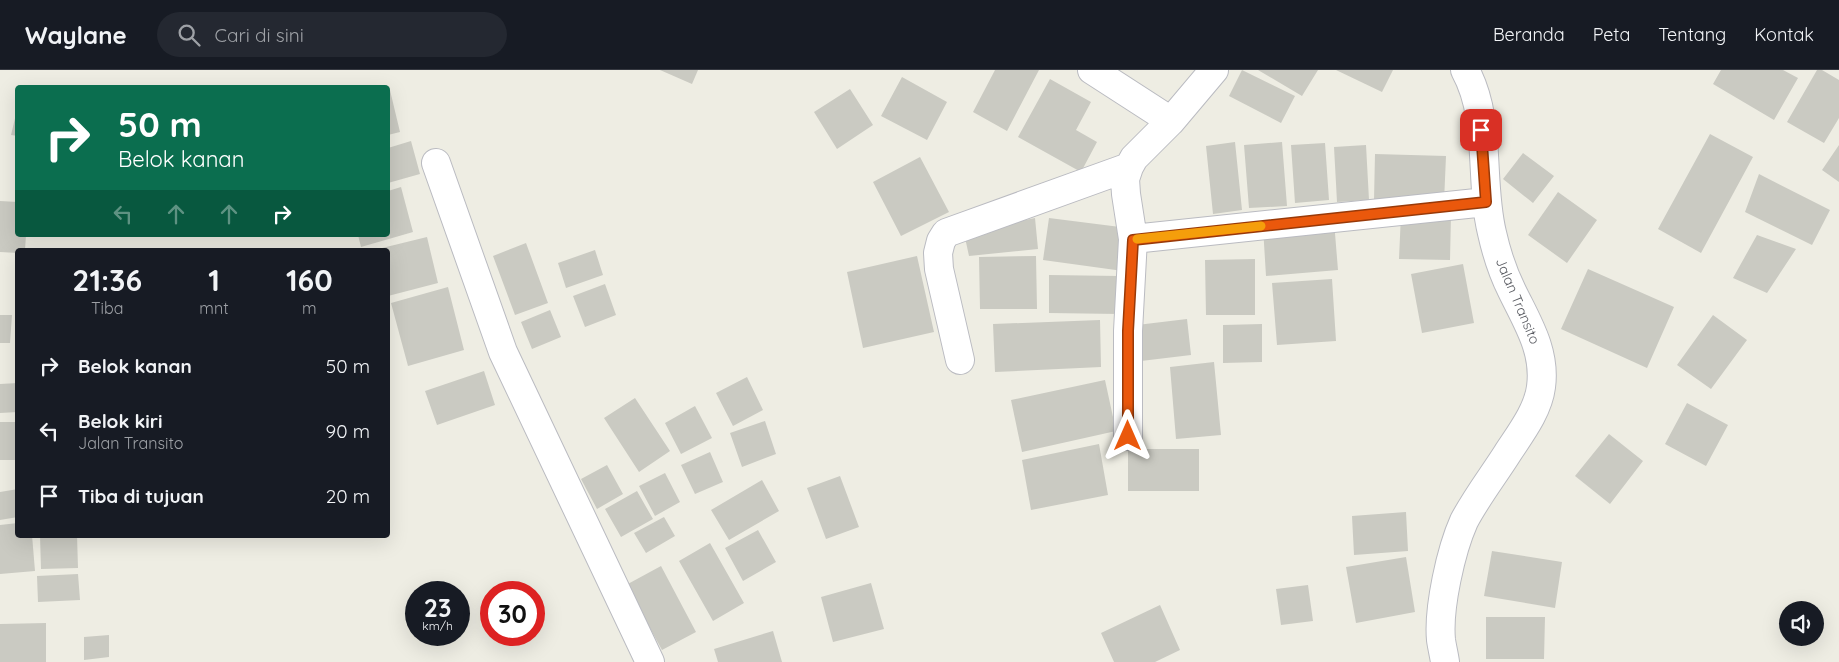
<!DOCTYPE html>
<html lang="id">
<head>
<meta charset="utf-8">
<style>
  body { margin:0; font-family:Quicksand,sans-serif; background:#242831; color:#f1f3f6; height:100vh; display:flex; flex-direction:column; font-size:19px; white-space:nowrap }
  * { box-sizing:border-box; margin:0 }
  p { font-size:16px; color:#9ea1a6 }
  .icon { flex:none; width:28px; height:28px; fill:none; stroke:currentColor; stroke-width:2; stroke-linecap:round; stroke-linejoin:round }
  .map { position:relative; flex:1; overflow:hidden }
  .sheet { position:absolute; left:15px; top:178px; width:375px; height:290px; display:flex; flex-direction:column; background:#171b24; border-radius:5px; box-shadow:0 5px 20px #0002 }
  .sheet>* { flex:none }
  .hud { position:absolute; left:15px; top:15px; width:375px; height:152px; border-radius:5px; box-shadow:0 5px 20px #0002; background:#0b6e4f; color:#fff; overflow:hidden }
  .tools { position:absolute; left:1779px; top:531px; display:grid; gap:10px }
  .tools a { display:grid; place-items:center; width:45px; height:45px; border-radius:50%; background:#171b24; box-shadow:0 5px 20px #0002; font-size:25px }
  .speed { position:absolute; left:405px; top:511px; display:flex; gap:10px; font-size:25px; font-weight:700; text-align:center }
  .speed>* { display:grid; place-content:center; width:65px; height:65px; border-radius:50%; background:#171b24; box-shadow:0 5px 20px #0002; line-height:1 }
  .speed small { font-size:12px; font-weight:400 }
  .speed .limit { border:8px solid #d22; background:#fff; color:#111 }
  .pin { position:absolute; display:grid; place-items:center; width:42px; height:42px; color:#fff; margin:-21px; border-radius:10px; box-shadow:0 2px 8px #0006 }
  .me { position:absolute; width:55px; margin:-28px; rotate:0deg; stroke-linejoin:round; filter:drop-shadow(0 0 4px #0008) }
  .turn { display:flex; align-items:center; gap:18px; height:105px; padding:0 20px; font-size:22px }
  .turn .icon { width:65px; height:65px; stroke-width:2.5 }
  .turn b { display:block; font-size:35px; line-height:42px }
  .lanes { display:flex; align-items:center; height:48px; padding:0 20px; background:#0003; justify-content:center; gap:25px; direction:ltr }
  .lanes .off { opacity:.35 }
  .eta { display:flex; justify-content:space-evenly; align-items:center; height:85px; text-align:center }
  .eta b { font-size:30px; font-weight:700; line-height:35px }
  ul { padding:0; list-style:none }
  li { display:flex; align-items:center; gap:15px; height:65px; padding:0 20px }
  li div { flex:1 }
  li b { display:block; font-size:19px }
  li em { font-style:normal }
  header { display:flex; align-items:center; gap:30px; box-sizing:border-box; height:70px; padding:0 25px; background:#171b24; border-bottom:1px solid #363941 }
  header strong { font-size:24px }
  nav { display:flex; gap:28px; margin-inline-start:auto; font-size:18px }
  .search { width:350px; height:45px; background:#242831; display:flex; align-items:center; gap:12px; box-sizing:border-box; padding:0 18px; border-radius:28px; color:#9ea1a6; font-size:19px }
  .map>svg:first-child { display:block }
</style>
</head>
<body>
<header>
<strong>Waylane</strong>
<div class="search"><svg class="icon" aria-label="search" viewBox="0 0 24 24"><circle cx="10" cy="10" r="6"/><path d="M15 15l6 6"/></svg>Cari di sini</div>
<nav><a>Beranda</a><a>Peta</a><a>Tentang</a><a>Kontak</a></nav>
</header>
<div class="map">
<svg width="1839" height="592" viewBox="0 0 1839 592">
  <rect width="100%" height="100%" fill="#eeede3"/>
  <path fill="#cacac2" d="M660 0H698L692 14Z
    M995 0H1039L1007 61 973 42Z
    M1242 0 1295 26 1281 53 1229 26Z
    M1258 0H1318L1302 26Z
    M1336 0H1393L1382 22Z
    M1721 0H1783L1798 8 1774 50 1713 14Z
    M1817 0H1822L1839 10V48L1824 73 1787 52Z
    M902 7 947 32 927 70 881 46Z
    M1050 9 1091 32 1076 60 1097 72 1081 102 1018 67Z
    M389 16 400 62 388 65V17Z
    M850 19 873 55 837 79 814 42Z
    M17 40H18V66L11 65Z
    M1710 64 1753 87 1701 183 1658 159Z
    M411 71 420 104 388 113V78Z
    M1235 72 1242 140 1213 144 1206 76Z
    M1282 72 1287 136 1249 138 1244 75Z
    M1325 73 1329 130 1295 133 1291 75Z
    M1366 75 1369 130 1337 132 1334 77Z
    M1839 75V112L1822 100Z
    M1523 83 1554 106 1533 133 1503 109Z
    M1375 84 1446 86 1444 132 1374 130Z
    M920 87 949 142 901 166 873 112Z
    M1759 104 1830 140 1812 175 1745 142Z
    M401 117 413 162 361 177 358 165H388V121Z
    M1558 122 1597 150 1567 193 1528 165Z
    M0 131 18 132V165H26L25 180H18V183L0 182Z
    M1401 144 1451 145 1450 190 1399 189Z
    M1035 148 1038 179 969 186 964 163Z
    M1049 148 1128 158 1123 201 1043 190Z
    M1334 151 1338 200 1266 206 1263 157Z
    M1757 165 1796 179 1767 223 1733 208Z
    M427 167 438 213 388 226V180L378 179Z
    M526 173 548 233 515 245 493 186Z
    M595 180 603 205 566 218 558 193Z
    M917 186 934 262 863 278 847 202Z
    M1036 186 1037 239H980L979 187Z
    M1255 189V245H1206L1205 190Z
    M1463 194 1474 253 1422 263 1411 204Z
    M1588 199 1674 237 1647 298 1561 259Z
    M1049 205 1119 206V244L1049 243Z
    M1332 209 1336 271 1277 275 1272 213Z
    M605 214 616 245 585 257 573 226Z
    M448 217 464 280 408 296 391 233Z
    M550 240 561 267 532 279 521 252Z
    M0 245H12L10 273H0Z
    M1713 245 1747 270 1711 319 1677 295Z
    M1187 249 1191 285 1141 291 1137 255Z
    M1100 250 1101 297 995 302 993 254Z
    M1262 254V292L1223 293V255Z
    M1214 292 1221 365 1176 369 1170 297Z
    M484 301 495 335 437 355 425 321Z
    M747 307 763 340 733 356 716 323Z
    M1105 310 1116 361 1022 382 1011 330Z
    M18 313V342L0 343V314Z
    M635 328 670 381 639 402 604 348Z
    M1687 333 1728 355 1706 396 1665 374Z
    M695 336 712 368 681 384 665 353Z
    M765 351 776 384 742 397 730 363Z
    M0 352H18V390H0Z
    M1609 364 1643 391 1610 434 1575 406Z
    M1099 374 1108 425 1031 440 1022 390Z
    M1128 379H1199V421H1128Z
    M710 382 723 412 695 424 681 395Z
    M607 395 623 424 597 439 581 409Z
    M665 403 680 432 655 446 639 416Z
    M840 406 859 457 826 469 807 418Z
    M762 410 779 441 729 470 711 440Z
    M18 419V447L0 450V422Z
    M637 421 653 449 621 467 605 439Z
    M1406 442 1408 481 1354 485 1352 446Z
    M664 447 675 466 646 483 634 463Z
    M18 453V465H32L35 501 0 504V455Z
    M758 460 776 492 743 511 725 478Z
    M40 465H77L78 498 41 499Z
    M710 473 744 533 713 551 679 491Z
    M1492 481 1562 492 1555 538 1484 526Z
    M1406 487 1415 542 1356 553 1346 497Z
    M661 496 696 562 662 580 626 515Z
    M78 504 80 530 38 532 37 506Z
    M871 513 884 559 833 572 821 527Z
    M1308 515 1313 551 1281 555 1276 519Z
    M1160 535 1180 580 1155 592H1114L1101 563Z
    M1486 547H1545L1544 589H1486Z
    M46 553V592H0V554Z
    M773 561 782 592H718L714 579Z
    M109 565V587L84 590V567Z"/>
  <g fill="none" stroke-linecap="round" stroke-linejoin="round">
    <defs>
      <path id="minor" d="M1092 0 1171 51
        M436 93 503 282 650 592
        M1133 169 1486 132
        M960 290 939 199 938 183 941 171 946 163 1129 97 1134 88 1171 51 1214 0
        M1128 366V261L1133 169 1126 124 1125 109 1129 97
        M1445 592C1444 585 1442 577 1441 570 1438 538 1451 480 1464 451 1476 428 1493 406 1507 384 1520 364 1538 341 1541 317 1546 281 1527 252 1512 221 1504 205 1496 181 1492 163 1479 110 1492 49 1465 0"/>
    </defs>
    <use href="#minor" stroke="#babbc1" stroke-width="30"/>
    <use href="#minor" stroke="#fff" stroke-width="28"/>
  </g>
  <g fill="none" stroke-linecap="round" stroke-linejoin="round">
    <defs>
      <path id="route" d="M1128 366V261L1133 170 1486 132 1481 60"/>
    </defs>
    <use href="#route" stroke="#983908" stroke-width="12"/>
    <use href="#route" stroke="#ea580c" stroke-width="9"/>
    <path stroke="#f59e0b" stroke-width="9" d="M1137 169 1261 156"/>
  </g>
  <g text-anchor="middle" stroke-width="4.5" stroke-linejoin="round" paint-order="stroke">
    <g font-size="14" fill="#5b5d63" stroke="#fff">
      <text transform="translate(1518 231) rotate(67)" y="5">Jalan Transito</text>
    </g>
  </g>
</svg>
<div class="tools">
<a><svg class="icon" aria-label="sound" viewBox="0 0 24 24"><path d="M4 9h4l5-4v14l-5-4H4zM17 9q2 3 0 6"/></svg></a>
</div>
<div class="speed"><div>23<small>km/h</small></div><div class="limit">30</div></div>
<div class="pin" style="left:1481px;top:60px;background:#d93025"><svg class="icon" aria-label="arrive" viewBox="0 0 24 24"><path d="M6 21V4h12l-3 4 3 4H6"/></svg></div>
<svg class="me" style="left:1128px;top:366px" viewBox="-20 -20 40 40"><path d="M0-17L14 15 0 8-14 15z" fill="#ea580c" stroke="#fff" stroke-width="4"/></svg>
<div class="hud">
<div class="turn"><svg class="icon" aria-label="right" viewBox="0 0 24 24"><path d="M7 20v-9h11M14 6l5 5-5 5"/></svg><div><b>50 m</b>Belok kanan</div></div>
<div class="lanes"><svg class="icon off" aria-label="left" viewBox="0 0 24 24"><path d="M17 20v-9H6M10 6l-5 5 5 5"/></svg><svg class="icon off" aria-label="ahead" viewBox="0 0 24 24"><path d="M12 20V5M6 11l6-6 6 6"/></svg><svg class="icon off" aria-label="ahead" viewBox="0 0 24 24"><path d="M12 20V5M6 11l6-6 6 6"/></svg><svg class="icon" aria-label="right" viewBox="0 0 24 24"><path d="M7 20v-9h11M14 6l5 5-5 5"/></svg></div>
</div>
<section class="sheet">
<div class="eta">
<div><b>21:36</b><p>Tiba</p></div>
<div><b>1</b><p>mnt</p></div>
<div><b>160</b><p>m</p></div>
</div>
<ul>
<li><svg class="icon" aria-label="right" viewBox="0 0 24 24"><path d="M7 20v-9h11M14 6l5 5-5 5"/></svg><div><b>Belok kanan</b></div><em>50 m</em></li>
<li><svg class="icon" aria-label="left" viewBox="0 0 24 24"><path d="M17 20v-9H6M10 6l-5 5 5 5"/></svg><div><b>Belok kiri</b><p>Jalan Transito</p></div><em>90 m</em></li>
<li><svg class="icon" aria-label="arrive" viewBox="0 0 24 24"><path d="M6 21V4h12l-3 4 3 4H6"/></svg><div><b>Tiba di tujuan</b></div><em>20 m</em></li>
</ul>
</section>
</div>
</body>
</html>
